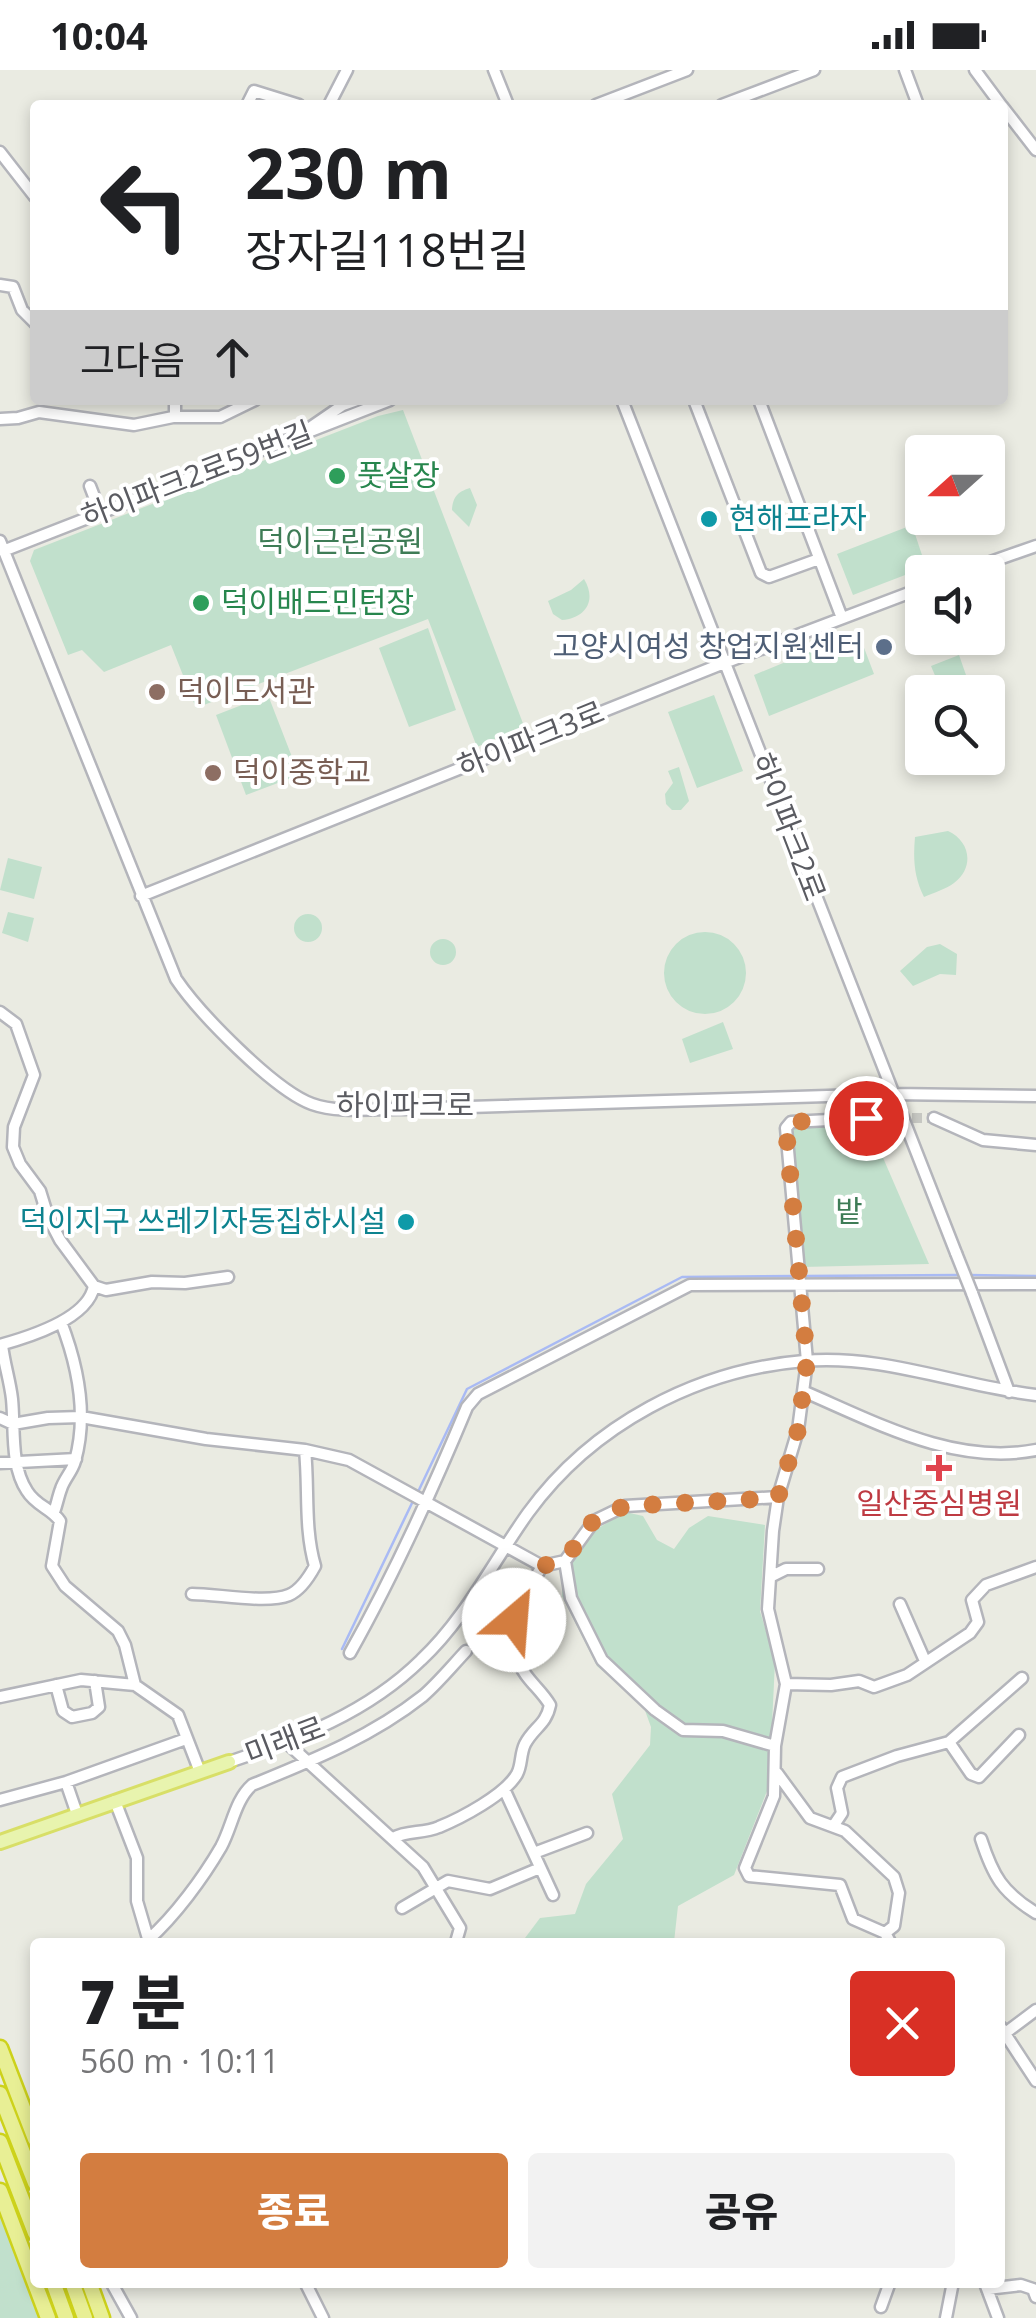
<!DOCTYPE html>
<html lang="ko">
<head>
<meta charset="utf-8">
<style>
  body { margin:0; font-family:"Open Sans","Noto Sans KR",sans-serif; background:#f2f2f2; color:#202124; height:100vh; display:flex; flex-direction:column; font-size:38px; white-space:nowrap }
  * { box-sizing:border-box; margin:0 }
  p { font-size:32px; color:#757577 }
  .icon { flex:none; width:55px; height:55px; fill:none; stroke:currentColor; stroke-width:2; stroke-linecap:round; stroke-linejoin:round }
  .map { position:relative; flex:1; overflow:hidden }
  .drawer { position:absolute; left:30px; top:1868px; width:975px; height:350px; display:flex; flex-direction:column; background:#fff; border-radius:10px; box-shadow:0 5px 15px #0003 }
  .drawer>* { flex:none }
  .banner { position:absolute; left:30px; top:30px; width:978px; height:305px; border-radius:10px; box-shadow:0 5px 15px #0003; background:#fff; color:#202124; overflow:hidden }
  .needle { width:65px; rotate:249deg }
  .fabs { position:absolute; left:905px; top:365px; display:grid; gap:20px }
  .fabs a { display:grid; place-items:center; width:100px; height:100px; border-radius:10px; background:#fff; box-shadow:0 5px 15px #0003; font-size:50px }
  .pin { position:absolute; display:grid; place-items:center; width:85px; height:85px; color:#fff; margin:-42px; border:5px solid #fff; border-radius:50%; box-shadow:0 2px 10px #0007 }
  .me { position:absolute; width:110px; margin:-55px; rotate:27deg; stroke-linejoin:round; filter:drop-shadow(0 0 8px #0008) }
  .turn { display:flex; align-items:center; gap:35px; height:210px; padding:0 50px; font-size:45px }
  .turn .icon { width:130px; height:130px; stroke-width:2.5 }
  .turn b { display:block; font-size:70px; line-height:85px }
  .then { display:flex; align-items:center; height:95px; padding:0 50px; background:#0003; gap:20px; font-size:38px }
  .round { display:grid; place-items:center; flex:none; width:105px; height:105px; border-radius:10px; background:#f2f2f2 }
  .summary { display:flex; align-items:center; justify-content:space-between; height:170px; padding:0 50px }
  h1 { font-size:60px; font-weight:800; line-height:75px }
  .cta { display:flex; gap:20px; margin-top:auto; padding:20px 50px }
  .cta a { flex:1; height:115px; border-radius:10px; background:#d37d40; color:#fff; font-size:40px; font-weight:800; line-height:115px; text-align:center }
  .cta a+a { background:#f2f2f2; color:#202124 }
  .status { display:flex; justify-content:space-between; align-items:center; height:70px; padding:0 50px; background:#fff; direction:ltr }
  .status svg { height:28px; fill:currentColor }
  .map>svg:first-child { display:block }
</style>
</head>
<body>
<div class="status"><b>10:04</b><svg viewBox="0 0 49 12"><path d="M0 12V9h3v3zM5 12V6h3v6zM10 12V3h3v9zM15 12V0h3v12zM26 1h20v11H26zM47 4h2v5h-2z"/></svg></div>
<div class="map">
<svg width="1036" height="2248" viewBox="0 0 1036 2248">
  <rect width="100%" height="100%" fill="#eaebe2"/>
  <path fill="#c1e0cc" d="M403 340 524 656 477 677 428 549 196 638 171 575 104 602 82 580 68 585 30 491 34 480 378 346Z
    M470 418 477 435 469 457 452 440C453 427 457 422 470 418Z
    M912 455 926 497 853 525 837 484Z
    M584 509C597 530 586 548 562 550L553 544 548 531 571 520Z
    M428 558 456 640 409 657 379 578Z
    M858 562 874 604 769 646 754 605Z
    M959 585 966 605 939 615 931 596Z
    M268 625 299 705 246 725 216 645Z
    M714 625 743 701 697 718 668 642Z
    M679 697 689 731 681 740H672L666 734 665 724 673 713 668 701Z
    M948 761C970 771 975 797 954 813 946 819 933 823 924 827 914 807 913 789 915 767Z
    M8 788 42 797 34 829 0 820Z
    M8 842 34 848 28 872 2 863Z
    M294 858a14 14 0 1 1 28 0a14 14 0 1 1-28 0Z
    M664 903a41 41 0 1 1 82 0a41 41 0 1 1-82 0Z
    M430 882a13 13 0 1 1 26 0a13 13 0 1 1-26 0Z
    M940 874 957 884 956 905 940 904 913 916 900 901 927 877Z
    M723 952 733 979 690 993 682 969Z
    M868 1053 929 1194 802 1197 789 1058Z
    M625 1442 643 1446 657 1470 674 1479 689 1458 708 1446 765 1455 760 1541 775 1592 769 1716 734 1805 678 1836 674 1872H522L540 1848 575 1844 586 1814 623 1769 612 1724 650 1675 651 1657 643 1635 597 1596 562 1526V1501L597 1459Z
    M0 2144 40 2248H0Z"/>
  <g fill="none" stroke-linecap="round" stroke-linejoin="round">
    <path stroke="#a9baf4" stroke-width="2.5" d="M968 1205 1036 1206
      M803 1206 960 1205
      M417 1424 467 1319 682 1207 795 1206
      M342 1579 413 1431"/>
    <path stroke="#c6c7c2" stroke-width="10" stroke-dasharray="10 5" stroke-linecap="butt" d="M867 1048H934"/>
    <defs>
      <path id="minor" d="M494 0 508 35
        M905 0 918 35
        M975 0 1001 35
        M247 35 254 21 299 35
        M329 35 347 0
        M596 35 687 0
        M722 35 814 0
        M1002 36 1036 80
        M0 82 35 127
        M0 215 13 217 22 240 35 253
        M622 330 956 1183
        M694 330 761 503 769 507 819 489
        M759 330 842 548
        M175 347V330
        M0 349 18 348 39 342 134 355 173 347H220L255 330
        M311 357 343 335 357 330
        M90 416 100 442
        M0 471 176 909C199 943 274 1020 312 1034 340 1044 375 1038 404 1039L893 1024 1036 1026
        M3 481 390 330
        M962 502 1036 476
        M141 826 724 593 922 518
        M0 942 16 954 34 1005 14 1057 13 1077 20 1094 40 1121 48 1147 60 1170 94 1216 106 1220 152 1212 185 1213 228 1207
        M867 1048 791 1052 786 1058 807 1291 798 1360 778 1427 773 1461 768 1539 786 1614 775 1676 774 1726 745 1798 749 1806 840 1815 853 1849 885 1863 890 1872
        M934 1048 983 1070 1036 1075
        M972 1223 1009 1322
        M0 1275C29 1267 88 1249 94 1216
        M2 1275C4 1293 10 1311 12 1329 15 1359 10 1395 27 1421 36 1436 51 1438 60 1451L52 1496 65 1516 118 1561 125 1575 135 1615 178 1645 200 1702
        M805 1322C877 1353 956 1396 1036 1380
        M0 1348 13 1354 48 1348 81 1347 206 1369 305 1380 349 1390 542 1496 565 1491 594 1451 625 1436 778 1427
        M0 1393 76 1389
        M54 1442C57 1434 58 1427 61 1419 64 1409 72 1402 75 1391 88 1345 78 1296 61 1252
        M565 1491 571 1528 602 1590 655 1640 683 1660 723 1661 775 1676
        M772 1506 786 1499H818
        M192 1524C217 1524 267 1534 289 1525 301 1520 309 1507 315 1496 304 1459 309 1419 305 1380
        M900 1534 925 1591
        M350 1583C395 1503 432 1421 467 1337L478 1324 690 1215 1036 1214
        M786 1614 831 1615 859 1611 874 1617 907 1605 970 1563 978 1552 972 1530 986 1515 1036 1497
        M56 1615 63 1641 72 1647 92 1643 99 1637 95 1611
        M0 1627 81 1610 135 1615
        M286 1672 423 1797 460 1858 456 1872
        M949 1672 971 1704 979 1707 1019 1665
        M229 1692C300 1668 367 1643 421 1590 465 1549 493 1492 528 1443 592 1355 696 1300 804 1291 883 1284 959 1316 1036 1325
        M777 1703 810 1748 845 1761 894 1807 899 1823 894 1856 885 1863
        M66 1712 77 1744
        M505 1721 553 1825
        M0 1730 66 1712 186 1669
        M115 1731 137 1788V1831L149 1872
        M834 1755 842 1743 837 1718 842 1707 897 1686 949 1672 1022 1608
        M393 1768C407 1760 423 1764 439 1757 461 1748 505 1725 517 1704 522 1695 520 1684 525 1674 534 1657 546 1655 550 1635 543 1623 534 1616 526 1605 497 1565 521 1533 542 1496
        M981 1769C993 1806 1002 1822 1036 1843
        M534 1783 587 1763
        M402 1838 448 1811 490 1819 540 1798
        M148 1870C175 1846 203 1808 221 1777 232 1757 235 1730 252 1715 313 1690 371 1667 423 1626 438 1613 452 1596 466 1581
        M1000 1956 1036 2011
        M1000 1967 1036 1940
        M111 2212 131 2248
        M305 2212 323 2248
        M986 2216 998 2248
        M987 2219 1021 2215 1033 2219 1036 2227
        M881 2237 890 2212
        M946 2248 953 2212"/>
      <path id="major" d="M0 1772 229 1692"/>
      <path id="highway" d="M0 1978 35 2069
        M0 2024 35 2113
        M0 2072 35 2163
        M0 2121 48 2248
        M53 2212 66 2248
        M72 2212 85 2248
        M89 2212 102 2248"/>
    </defs>
    <use href="#minor" stroke="#b4b5bb" stroke-width="15"/>
    <use href="#major" stroke="#d8df67" stroke-width="18"/>
    <use href="#highway" stroke="#cdd21b" stroke-width="19"/>
    <use href="#minor" stroke="#fff" stroke-width="10"/>
    <use href="#major" stroke="#e8f4ae" stroke-width="12"/>
    <use href="#highway" stroke="#e8ef95" stroke-width="14"/>
    <defs>
      <path id="minor-bridge" d="M956 1183 972 1223"/>
    </defs>
    <use href="#minor-bridge" stroke="#b4b5bb" stroke-width="15" stroke-linecap="butt"/>
    <use href="#minor-bridge" stroke="#fff" stroke-width="10"/>
  </g>
  <g fill="none" stroke-linecap="round" stroke-linejoin="round">
    <path stroke="#d37d40" stroke-width="18" stroke-dasharray="0 32.4" d="M514 1550 542 1496C583 1486 569 1471 595 1450 604 1444 615 1440 625 1436L778 1428 798 1360 807 1291 786 1058 791 1052 866 1048"/>
  </g>
  <g fill="#2e9e5b" stroke="#fff" stroke-width="4">
    <circle cx="337" cy="406" r="10"/>
    <circle cx="201" cy="533" r="10"/>
  </g>
  <g fill="#0f9aa8" stroke="#fff" stroke-width="4">
    <circle cx="709" cy="449" r="10"/>
    <circle cx="406" cy="1152" r="10"/>
  </g>
  <circle fill="#5c6f8a" stroke="#fff" stroke-width="4" cx="884" cy="577" r="10"/>
  <g fill="#8d6e63" stroke="#fff" stroke-width="4">
    <circle cx="157" cy="622" r="10"/>
    <circle cx="213" cy="703" r="10"/>
  </g>
  <path fill="#e0444e" stroke="#fff" stroke-width="4" d="M934 1383h10v10h10v10h-10v10h-10v-10h-10v-10h10z"/>
  <g text-anchor="middle" stroke-width="8" stroke-linejoin="round" paint-order="stroke">
    <g font-size="30" fill="#5a5b61" stroke="#fff">
      <text transform="translate(197 405) rotate(-21)" y="10">하이파크2로59번길</text>
      <text transform="translate(531 670) rotate(-22)" y="10">하이파크3로</text>
      <text transform="translate(788 757) rotate(69)" y="10">하이파크2로</text>
      <text x="405" y="1046">하이파크로</text>
      <text transform="translate(285 1671) rotate(-21)" y="10">미래로</text>
    </g>
    <g font-size="30" fill="#27864d" stroke="#fff" text-anchor="start">
      <text x="357" y="416">풋살장</text>
      <text x="221" y="543">덕이배드민턴장</text>
    </g>
    <g font-size="30" fill="#0d838f" stroke="#fff" text-anchor="start">
      <text x="729" y="459">현해프라자</text>
      <text x="386" y="1162" text-anchor="end">덕이지구 쓰레기자동집하시설</text>
    </g>
    <g font-size="30" fill="#3e7c56" stroke="#fff">
      <text x="340" y="482">덕이근린공원</text>
      <text x="849" y="1152">밭</text>
    </g>
    <g font-size="30" fill="#4e5e75" stroke="#fff" text-anchor="end">
      <text x="864" y="587">고양시여성 창업지원센터</text>
    </g>
    <g font-size="30" fill="#785e54" stroke="#fff" text-anchor="start">
      <text x="177" y="632">덕이도서관</text>
      <text x="233" y="713">덕이중학교</text>
    </g>
    <g font-size="30" fill="#be3a42" stroke="#fff">
      <text x="939" y="1444">일산중심병원</text>
    </g>
  </g>
</svg>
<div class="fabs">
<a><svg class="needle" viewBox="-14 -14 28 28"><path d="M0-13l5 13h-10z" fill="#e53935"/><path d="M0 13l5-13h-10z" fill="#757577"/></svg></a>
<a><svg class="icon" aria-label="sound" viewBox="0 0 24 24"><path d="M4 9h4l5-4v14l-5-4H4zM17 9q2 3 0 6"/></svg></a>
<a><svg class="icon" aria-label="search" viewBox="0 0 24 24"><circle cx="10" cy="10" r="6"/><path d="M15 15l6 6"/></svg></a>
</div>
<div class="pin" style="left:866px;top:1048px;background:#d93025"><svg class="icon" aria-label="arrive" viewBox="0 0 24 24"><path d="M6 21V4h12l-3 4 3 4H6"/></svg></div>
<svg class="me" style="left:514px;top:1550px" viewBox="-20 -20 40 40"><circle r="19" fill="#fff"/><path d="M0-13L10 11 0 6-10 11z" fill="#d37d40"/></svg>
<div class="banner">
<div class="turn"><svg class="icon" aria-label="left" viewBox="0 0 24 24"><path d="M17 20v-9H6M10 6l-5 5 5 5"/></svg><div><b>230 m</b>장자길118번길</div></div>
<div class="then">그다음<svg class="icon" aria-label="ahead" viewBox="0 0 24 24"><path d="M12 20V5M6 11l6-6 6 6"/></svg></div>
</div>
<section class="drawer">
<div class="summary"><div><h1>7 분</h1><p>560 m · 10:11</p></div><a class="round" style="background:#d93025;color:#fff"><svg class="icon" aria-label="close" viewBox="0 0 24 24"><path d="M6 6l12 12M18 6L6 18"/></svg></a></div>
<div class="cta"><a>종료</a><a>공유</a></div>
</section>
</div>
</body>
</html>
